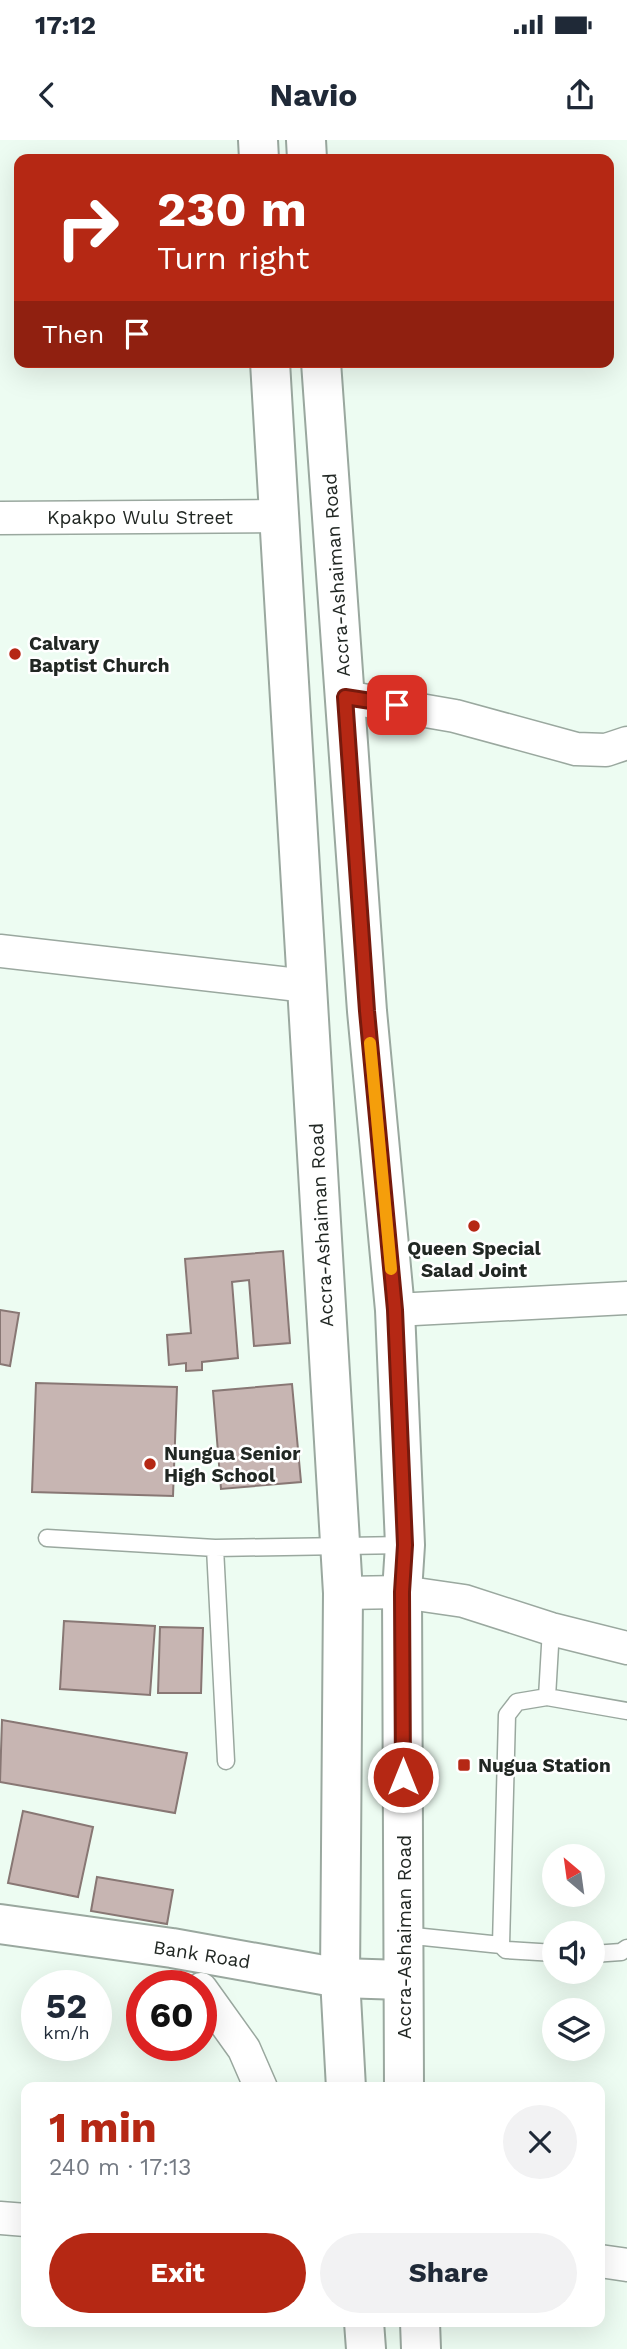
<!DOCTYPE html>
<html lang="en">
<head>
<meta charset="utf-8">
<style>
  body { margin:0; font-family:"Work Sans",sans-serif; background:#f2f2f3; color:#1f2937; height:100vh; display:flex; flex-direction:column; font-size:26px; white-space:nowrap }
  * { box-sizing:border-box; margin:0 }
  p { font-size:23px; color:#747a83 }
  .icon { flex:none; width:38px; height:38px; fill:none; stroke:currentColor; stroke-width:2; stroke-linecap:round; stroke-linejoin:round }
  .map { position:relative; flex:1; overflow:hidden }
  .drawer { position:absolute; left:21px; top:1942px; width:584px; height:245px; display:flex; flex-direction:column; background:#fff; border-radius:14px; box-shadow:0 7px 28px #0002 }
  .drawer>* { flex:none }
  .banner { position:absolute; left:14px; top:14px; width:600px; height:214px; border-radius:14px; box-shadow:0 7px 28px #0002; background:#b52814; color:#fff; overflow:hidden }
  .needle { width:46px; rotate:331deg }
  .fabs { position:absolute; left:542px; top:1704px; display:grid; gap:14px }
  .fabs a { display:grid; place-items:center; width:63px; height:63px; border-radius:50%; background:#fff; box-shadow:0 7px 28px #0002; font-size:35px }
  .speed { position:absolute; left:21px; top:1830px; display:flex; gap:14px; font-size:35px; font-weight:700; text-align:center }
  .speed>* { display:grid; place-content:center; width:91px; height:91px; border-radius:50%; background:#fff; box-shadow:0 7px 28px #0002; line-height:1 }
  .speed small { font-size:18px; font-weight:400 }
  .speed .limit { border:10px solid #d22; background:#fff; color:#111 }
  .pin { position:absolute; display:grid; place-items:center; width:60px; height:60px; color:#fff; margin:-30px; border-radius:14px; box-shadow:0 4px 10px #0006 }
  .me { position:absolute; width:77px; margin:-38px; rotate:0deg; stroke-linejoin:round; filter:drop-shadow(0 0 5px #0008) }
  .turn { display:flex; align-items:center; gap:24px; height:147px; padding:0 28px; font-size:32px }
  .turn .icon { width:91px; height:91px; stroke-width:2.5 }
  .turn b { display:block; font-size:49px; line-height:60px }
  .then { display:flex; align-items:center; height:66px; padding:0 28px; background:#0003; gap:14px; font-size:26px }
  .round { display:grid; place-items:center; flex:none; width:74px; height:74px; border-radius:37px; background:#f2f2f3 }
  .overview { display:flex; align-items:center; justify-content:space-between; height:119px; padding:0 28px }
  h1 { font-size:42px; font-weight:700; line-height:52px; color:#b52814 }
  .action { display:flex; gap:14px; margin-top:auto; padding:14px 28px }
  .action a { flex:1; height:80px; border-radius:42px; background:#b52814; color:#fff; font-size:28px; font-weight:700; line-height:80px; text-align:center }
  .action a+a { background:#f2f2f3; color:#1f2937 }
  .status { display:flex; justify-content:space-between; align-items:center; height:49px; padding:0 35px; background:#fff; direction:ltr }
  .status svg { height:19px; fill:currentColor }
  header { display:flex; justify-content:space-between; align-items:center; height:91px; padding:0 28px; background:#fff; font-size:32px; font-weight:700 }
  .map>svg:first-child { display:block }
</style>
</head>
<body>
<div class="status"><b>17:12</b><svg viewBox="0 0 49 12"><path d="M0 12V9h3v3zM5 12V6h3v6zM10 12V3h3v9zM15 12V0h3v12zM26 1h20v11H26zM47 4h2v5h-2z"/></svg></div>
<header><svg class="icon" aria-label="back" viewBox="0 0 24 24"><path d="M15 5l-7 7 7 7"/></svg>Navio<svg class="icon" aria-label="share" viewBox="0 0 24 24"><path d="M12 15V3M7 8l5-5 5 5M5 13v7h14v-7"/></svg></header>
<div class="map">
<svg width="627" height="2209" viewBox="0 0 627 2209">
  <rect width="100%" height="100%" fill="#edfcf2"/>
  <path fill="#c7b5b2" stroke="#887774" stroke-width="2" d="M283 1111 290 1203 254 1206 249 1140 232 1142 238 1218 202 1222V1230L186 1231V1223L169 1225 167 1195 191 1193 185 1119Z
    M0 1170 19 1173 10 1226 0 1224Z
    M36 1243 177 1247 173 1356 32 1352Z
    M292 1244 301 1342 221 1349 213 1251Z
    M64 1481 155 1486 150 1555 60 1549Z
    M160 1487 203 1488 201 1553H158Z
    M2 1580 187 1613 175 1673 0 1642Z
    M23 1671 93 1687 78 1757 8 1743Z
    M97 1737 173 1750 167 1784 91 1771Z"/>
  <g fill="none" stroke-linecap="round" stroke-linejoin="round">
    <defs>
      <path id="lane" d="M47 1398 215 1408 405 1405
        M215 1408 226 1621
        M547 1557 627 1571
        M404 1795 501 1805 507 1575 517 1562 547 1557 551 1489
        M501 1805 506 1810 555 1813
        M593 1814 621 1812 627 1808"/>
      <path id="street" d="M0 378 279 376
        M345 557 455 576 576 609 606 610 627 603
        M0 811 307 846
        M395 1170 627 1158
        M343 1453 402 1452 464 1461 551 1489 627 1508
        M201 1849 244 1909 261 1948
        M0 2078 26 2080
        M600 2121 627 2125"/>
      <path id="secondary" d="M0 1784 172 1808 340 1838 403 1840"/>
      <path id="primary" d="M258 0 259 19
        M306 0 307 19
        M270 222 343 1453 340 1838 346 1948
        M321 222 367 871 395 1170 405 1405 402 1452 404 1948
        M364 2182 366 2209
        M420 2182 421 2209"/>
    </defs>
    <use href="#lane" stroke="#9aa89f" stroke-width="19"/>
    <use href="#street" stroke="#9aa89f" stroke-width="35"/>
    <use href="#secondary" stroke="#9aa89f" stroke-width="42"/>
    <use href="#primary" stroke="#9aa89f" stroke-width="42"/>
    <use href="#lane" stroke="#fff" stroke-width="16"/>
    <use href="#street" stroke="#fff" stroke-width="32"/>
    <use href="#secondary" stroke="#fff" stroke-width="38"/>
    <use href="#primary" stroke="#fff" stroke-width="38"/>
  </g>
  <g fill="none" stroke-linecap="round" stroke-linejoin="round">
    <defs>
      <path id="route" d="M397 565 345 557 367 871 395 1170 405 1405 402 1452 403 1637"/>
    </defs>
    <use href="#route" stroke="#761a0d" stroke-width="18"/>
    <use href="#route" stroke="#b52814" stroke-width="12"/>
    <path stroke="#f59e0b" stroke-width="12" d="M370 903 391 1129"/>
  </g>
  <g fill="#b52814" stroke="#fff" stroke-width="2.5">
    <circle cx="15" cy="514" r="7"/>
    <circle cx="474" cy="1086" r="7"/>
    <circle cx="150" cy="1324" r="7"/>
    <rect x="457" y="1618" width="14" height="14" rx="3.5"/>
  </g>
  <g text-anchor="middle" stroke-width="5" stroke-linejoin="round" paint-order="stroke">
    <g font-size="19" fill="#212723" stroke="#fff">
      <text x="140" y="384">Kpakpo Wulu Street</text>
      <text transform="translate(336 435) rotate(-94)" y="7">Accra-Ashaiman Road</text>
      <text transform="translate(321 1085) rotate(-93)" y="7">Accra-Ashaiman Road</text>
      <text transform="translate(404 1797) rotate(-90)" y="7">Accra-Ashaiman Road</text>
      <text transform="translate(202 1814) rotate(9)" y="7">Bank Road</text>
    </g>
    <g font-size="19" font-weight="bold" fill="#212723" stroke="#fff" text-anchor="start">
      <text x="29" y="510">Calvary<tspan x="29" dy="22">Baptist Church</tspan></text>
      <text x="474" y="1115" text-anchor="middle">Queen Special<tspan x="474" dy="22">Salad Joint</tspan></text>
      <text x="164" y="1320">Nungua Senior<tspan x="164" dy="22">High School</tspan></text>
      <text x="478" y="1632">Nugua Station</text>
    </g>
  </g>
</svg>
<div class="fabs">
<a><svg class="needle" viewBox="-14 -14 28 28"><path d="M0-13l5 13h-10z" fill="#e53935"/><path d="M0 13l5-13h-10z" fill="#747a83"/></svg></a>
<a><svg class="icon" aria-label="sound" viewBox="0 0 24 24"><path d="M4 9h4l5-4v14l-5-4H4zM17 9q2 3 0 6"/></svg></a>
<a><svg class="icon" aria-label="layers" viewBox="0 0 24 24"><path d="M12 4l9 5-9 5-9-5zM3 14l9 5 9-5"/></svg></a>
</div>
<div class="speed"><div>52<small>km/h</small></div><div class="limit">60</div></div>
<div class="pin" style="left:397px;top:565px;background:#d93025"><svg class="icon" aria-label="arrive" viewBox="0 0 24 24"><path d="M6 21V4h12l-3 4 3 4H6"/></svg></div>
<svg class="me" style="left:403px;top:1637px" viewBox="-20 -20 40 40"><circle r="17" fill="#b52814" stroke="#fff" stroke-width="3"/><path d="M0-11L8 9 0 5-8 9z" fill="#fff"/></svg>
<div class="banner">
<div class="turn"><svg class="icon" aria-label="right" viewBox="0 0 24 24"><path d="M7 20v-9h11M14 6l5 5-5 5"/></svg><div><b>230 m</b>Turn right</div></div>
<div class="then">Then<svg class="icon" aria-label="arrive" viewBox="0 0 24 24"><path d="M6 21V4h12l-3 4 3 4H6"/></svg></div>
</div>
<section class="drawer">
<div class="overview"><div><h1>1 min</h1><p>240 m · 17:13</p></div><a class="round"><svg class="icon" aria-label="close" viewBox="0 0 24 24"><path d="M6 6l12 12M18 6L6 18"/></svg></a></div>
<div class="action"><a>Exit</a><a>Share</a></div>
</section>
</div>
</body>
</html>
